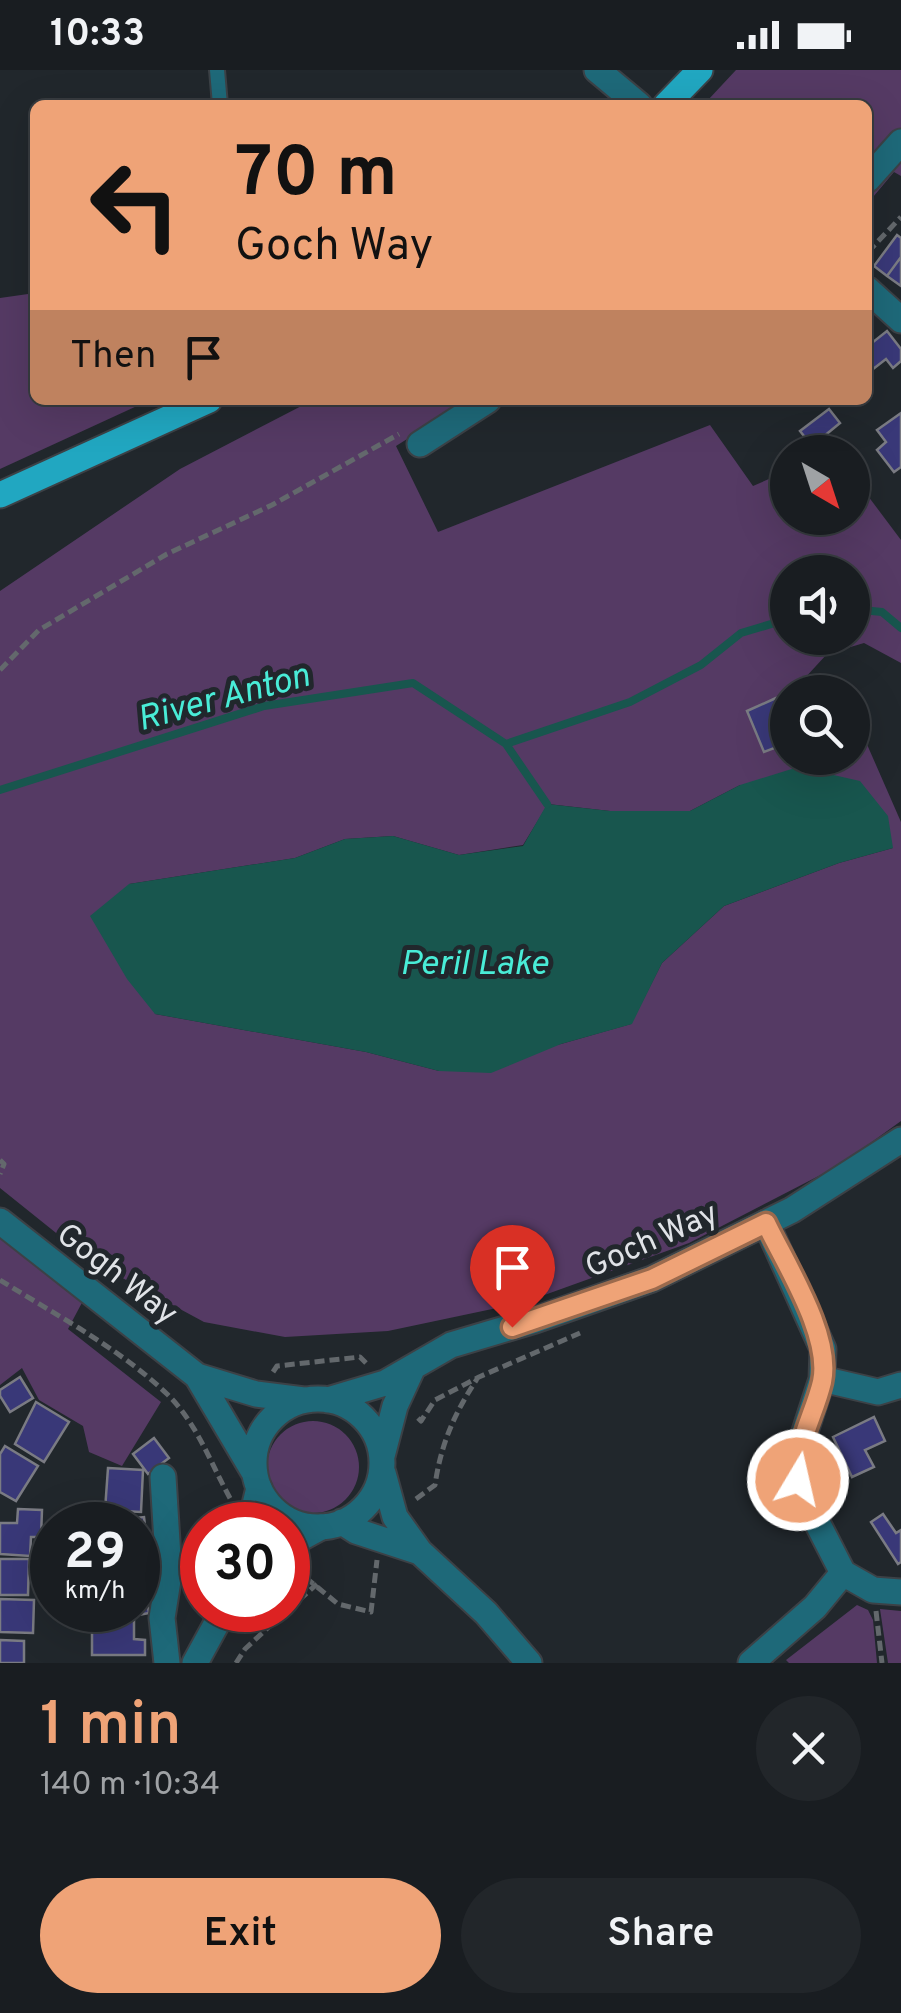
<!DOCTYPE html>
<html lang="en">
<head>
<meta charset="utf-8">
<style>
  body { margin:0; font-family:Overpass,sans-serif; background:#22262a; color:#f1f3f6; height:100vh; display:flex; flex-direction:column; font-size:38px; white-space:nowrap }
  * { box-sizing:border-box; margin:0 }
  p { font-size:32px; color:#9fa2a5 }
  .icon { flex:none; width:55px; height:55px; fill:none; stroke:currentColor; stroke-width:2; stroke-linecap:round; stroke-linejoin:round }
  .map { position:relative; height:1593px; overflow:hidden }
  .panel { display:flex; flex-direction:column; background:#191d21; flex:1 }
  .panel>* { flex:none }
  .banner { position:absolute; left:30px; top:30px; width:842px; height:305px; border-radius:15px; box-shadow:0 10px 40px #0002,0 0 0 2px #373b3f; background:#efa377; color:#111; overflow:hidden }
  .needle { width:65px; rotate:141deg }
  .buttons { position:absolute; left:770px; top:365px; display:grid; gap:20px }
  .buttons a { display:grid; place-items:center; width:100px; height:100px; border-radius:50%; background:#191d21; box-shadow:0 10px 40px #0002,0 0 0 2px #373b3f; font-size:50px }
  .speed { position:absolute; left:30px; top:1432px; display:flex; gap:20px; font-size:50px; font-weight:700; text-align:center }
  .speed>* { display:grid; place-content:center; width:130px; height:130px; border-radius:50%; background:#191d21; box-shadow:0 10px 40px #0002,0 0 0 2px #373b3f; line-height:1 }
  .speed small { font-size:25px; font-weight:400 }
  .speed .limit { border:15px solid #d22; background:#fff; color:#111 }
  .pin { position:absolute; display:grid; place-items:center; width:85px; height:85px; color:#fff; margin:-102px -42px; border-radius:50% 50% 50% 0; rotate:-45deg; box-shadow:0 0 10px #0007 }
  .pin .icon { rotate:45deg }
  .me { position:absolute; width:110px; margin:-55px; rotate:9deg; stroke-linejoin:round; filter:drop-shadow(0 0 8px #0008) }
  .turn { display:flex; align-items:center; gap:35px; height:210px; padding:0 40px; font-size:45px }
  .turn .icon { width:130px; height:130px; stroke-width:2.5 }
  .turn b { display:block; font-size:70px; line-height:85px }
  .then { display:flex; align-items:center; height:95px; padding:0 40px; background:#0003; gap:20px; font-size:38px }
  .round { display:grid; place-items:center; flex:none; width:105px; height:105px; border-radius:52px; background:#22262a }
  .overview { display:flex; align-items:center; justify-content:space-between; height:170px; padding:0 40px }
  h1 { font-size:60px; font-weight:600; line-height:75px; color:#efa377 }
  .primary-button { display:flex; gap:20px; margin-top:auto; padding:20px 40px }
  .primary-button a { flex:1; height:115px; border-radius:60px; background:#efa377; color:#111; font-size:40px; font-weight:600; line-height:115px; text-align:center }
  .primary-button a+a { background:#22262a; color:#f1f3f6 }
  .status { display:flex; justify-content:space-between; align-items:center; height:70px; padding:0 50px; background:#191d21; direction:ltr }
  .status svg { height:28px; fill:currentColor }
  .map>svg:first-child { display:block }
</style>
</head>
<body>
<div class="status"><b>10:33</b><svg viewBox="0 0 49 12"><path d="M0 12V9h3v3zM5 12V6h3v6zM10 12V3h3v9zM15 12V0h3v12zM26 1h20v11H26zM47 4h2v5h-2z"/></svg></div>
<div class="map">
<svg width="901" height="1593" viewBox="0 0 901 1593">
  <rect width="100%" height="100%" fill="#21272c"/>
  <path fill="#553a64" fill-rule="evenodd" d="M736 0H901V106L894 102 868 133V35H712L708 30Z
    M35 223V330H150L0 399V228Z
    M313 330H469L396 376 438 462 710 355 753 416 787 401 788 448H852L853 406 901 470V593L864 573 827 584 792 622H788V688H852L853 665 862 663 901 752V1051L840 1095 689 1173 525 1232 388 1261 285 1267 204 1252 91 1191 0 1118V521L180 399ZM788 502H852V568H788ZM740 715 893 778 839 793 724 836 662 893 631 954 561 974 439 1001 366 982 155 944 129 814 295 788 345 769 393 766 459 785 523 775 548 734 610 741H690Z
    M0 1166 85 1227 68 1259 161 1332 122 1396 89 1382 83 1356 39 1330 22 1298 0 1315Z
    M267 1397a46 46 0 1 1 92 0a46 46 0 1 1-92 0Z
    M857 1535 868 1540 873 1550 877 1593H789L786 1590Z
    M880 1539 901 1541V1593H888Z"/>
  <path fill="#18564e" d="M798 697 860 711 888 746 893 778 839 793 724 836 662 893 632 954 561 974 491 1003 439 1001 366 982 155 944 127 909 90 846 129 814 295 788 345 769 393 766 459 785 523 776 547 734 610 741H690L740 715Z"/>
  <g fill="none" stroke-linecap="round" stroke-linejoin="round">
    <path stroke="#18564e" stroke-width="8" d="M852 539 882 542 901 558
      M506 674 630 632 701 595 741 563 788 549
      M0 720 264 636 413 613 506 674 547 734"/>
  </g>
  <path fill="#393878" stroke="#7a7b83" stroke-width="2.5" d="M897 165 901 168V187L887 206 874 196Z
    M901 187V216L887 206Z
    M887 261 901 279V291L893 298 886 289 868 303V276Z
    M829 339 840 353 812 376 800 361Z
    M901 343V397L894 402 877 380 886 372 877 360Z
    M776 628 788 655V673L764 682 747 641Z
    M20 1307 33 1328 10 1342 0 1326V1320Z
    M36 1332 69 1352 44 1392 15 1374Z
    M874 1347 885 1371 865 1380 874 1397 852 1407 833 1367Z
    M154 1368 169 1388 148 1404 133 1384Z
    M5 1376 38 1396 16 1431 0 1422V1384Z
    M108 1398 143 1400 141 1442 105 1440Z
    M18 1439 42 1440 41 1467H31L30 1486 0 1484V1453H17Z
    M883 1444 896 1463 901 1460V1492L898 1494 871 1452Z
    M144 1447 149 1490 138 1491V1455H106L105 1451Z
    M0 1489H29L28 1525H0Z
    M138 1496H141L149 1543 128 1547 127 1540H138Z
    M0 1529 34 1530 33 1563 0 1562Z
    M105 1548H134V1569L145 1570V1585H92V1558H105Z
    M0 1570 24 1571V1593H0Z"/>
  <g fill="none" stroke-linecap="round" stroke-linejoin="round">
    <defs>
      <path id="service" d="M217 0 220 35"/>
      <path id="minor" d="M868 109 901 72
        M420 374 488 330
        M766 1153 823 1279 822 1309 798 1383V1410L803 1425 843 1503 873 1520 901 1522
        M822 1309 878 1322 901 1315
        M163 1407 169 1504 162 1548 167 1593
        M250 1455 259 1418
        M288 1475 321 1457
        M195 1593 224 1540
        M751 1593 815 1537 843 1503"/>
      <path id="tertiary" d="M597 0 639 35
        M868 220 901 250
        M0 1151 197 1306 255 1404
        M197 1306 256 1324 304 1330
        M254 1393a64 64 0 1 1 128 0a64 64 0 1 1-128 0Z
        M328 1330 385 1313 451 1275 535 1250 652 1209 792 1140 901 1070
        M382 1386 395 1336 413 1297
        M383 1403 395 1447 420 1482 486 1543 529 1593
        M342 1452 356 1461 420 1482"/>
      <path id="primary" d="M666 35 700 0
        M0 425 209 330"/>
    </defs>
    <use href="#service" stroke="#3c4146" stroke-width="18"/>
    <use href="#minor" stroke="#3c4146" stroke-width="29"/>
    <use href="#tertiary" stroke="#3c4146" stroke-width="29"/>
    <use href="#primary" stroke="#3c4146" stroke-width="29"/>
    <path stroke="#63686c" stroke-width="5" stroke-dasharray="10 5" stroke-linecap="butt" d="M868 182 901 147
      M0 600 39 560 167 484 272 435 399 364
      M0 1090 4 1094 0 1104
      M0 1210C56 1245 119 1278 167 1324 197 1353 211 1394 231 1430
      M273 1302 277 1296 360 1287 366 1293
      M418 1348 421 1351 435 1330 479 1307 580 1263
      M416 1429 435 1415C441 1374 454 1344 477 1309
      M294 1498 338 1534 371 1542 377 1490
      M288 1540 317 1514
      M876 1541 882 1593
      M236 1593 245 1579 287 1540"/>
    <use href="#service" stroke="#1e6979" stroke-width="14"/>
    <use href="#minor" stroke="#1e6979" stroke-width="25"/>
    <use href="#tertiary" stroke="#1e6979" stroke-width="25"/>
    <use href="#primary" stroke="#21a7c1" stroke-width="25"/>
  </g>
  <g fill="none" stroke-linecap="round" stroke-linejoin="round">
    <defs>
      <path id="route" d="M512 1257 652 1209 766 1153C786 1195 832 1266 822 1312 814 1346 795 1374 798 1410"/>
    </defs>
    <use href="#route" stroke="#9b6a4d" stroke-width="25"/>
    <use href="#route" stroke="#efa377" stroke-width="18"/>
  </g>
  <g text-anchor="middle" stroke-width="10" stroke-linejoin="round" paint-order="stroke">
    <g font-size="32" fill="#e0e3e7" stroke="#21272c">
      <text transform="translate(651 1169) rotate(-24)" y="11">Goch Way</text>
      <text transform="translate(118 1203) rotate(38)" y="11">Gogh Way</text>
    </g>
    <g font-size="35" font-style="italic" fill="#49ecd7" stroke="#21272c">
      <text transform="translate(223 626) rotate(-15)" y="12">River Anton</text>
      <text x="474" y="904">Peril Lake</text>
    </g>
  </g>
</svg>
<div class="buttons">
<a><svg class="needle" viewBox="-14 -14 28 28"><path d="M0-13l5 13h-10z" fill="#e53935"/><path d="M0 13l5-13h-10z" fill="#9fa2a5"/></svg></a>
<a><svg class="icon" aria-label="sound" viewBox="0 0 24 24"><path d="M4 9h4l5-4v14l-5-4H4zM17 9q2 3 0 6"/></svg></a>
<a><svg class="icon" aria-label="search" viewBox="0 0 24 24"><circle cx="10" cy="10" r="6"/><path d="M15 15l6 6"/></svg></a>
</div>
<div class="speed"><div>29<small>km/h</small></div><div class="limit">30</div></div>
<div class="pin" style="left:512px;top:1257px;background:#d93025"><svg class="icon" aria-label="arrive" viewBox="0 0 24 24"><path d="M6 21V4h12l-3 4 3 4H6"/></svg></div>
<svg class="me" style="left:798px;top:1410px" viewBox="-20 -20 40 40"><circle r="17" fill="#efa377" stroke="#fff" stroke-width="3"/><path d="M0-11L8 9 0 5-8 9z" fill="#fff"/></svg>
<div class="banner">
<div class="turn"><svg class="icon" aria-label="left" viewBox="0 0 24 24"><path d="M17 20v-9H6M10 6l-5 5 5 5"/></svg><div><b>70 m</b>Goch Way</div></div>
<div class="then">Then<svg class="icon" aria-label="arrive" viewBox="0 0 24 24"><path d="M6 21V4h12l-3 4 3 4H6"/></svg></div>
</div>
</div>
<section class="panel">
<div class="overview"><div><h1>1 min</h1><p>140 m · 10:34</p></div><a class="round"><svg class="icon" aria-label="close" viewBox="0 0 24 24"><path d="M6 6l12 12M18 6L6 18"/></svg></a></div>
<div class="primary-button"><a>Exit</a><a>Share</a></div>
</section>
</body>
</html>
